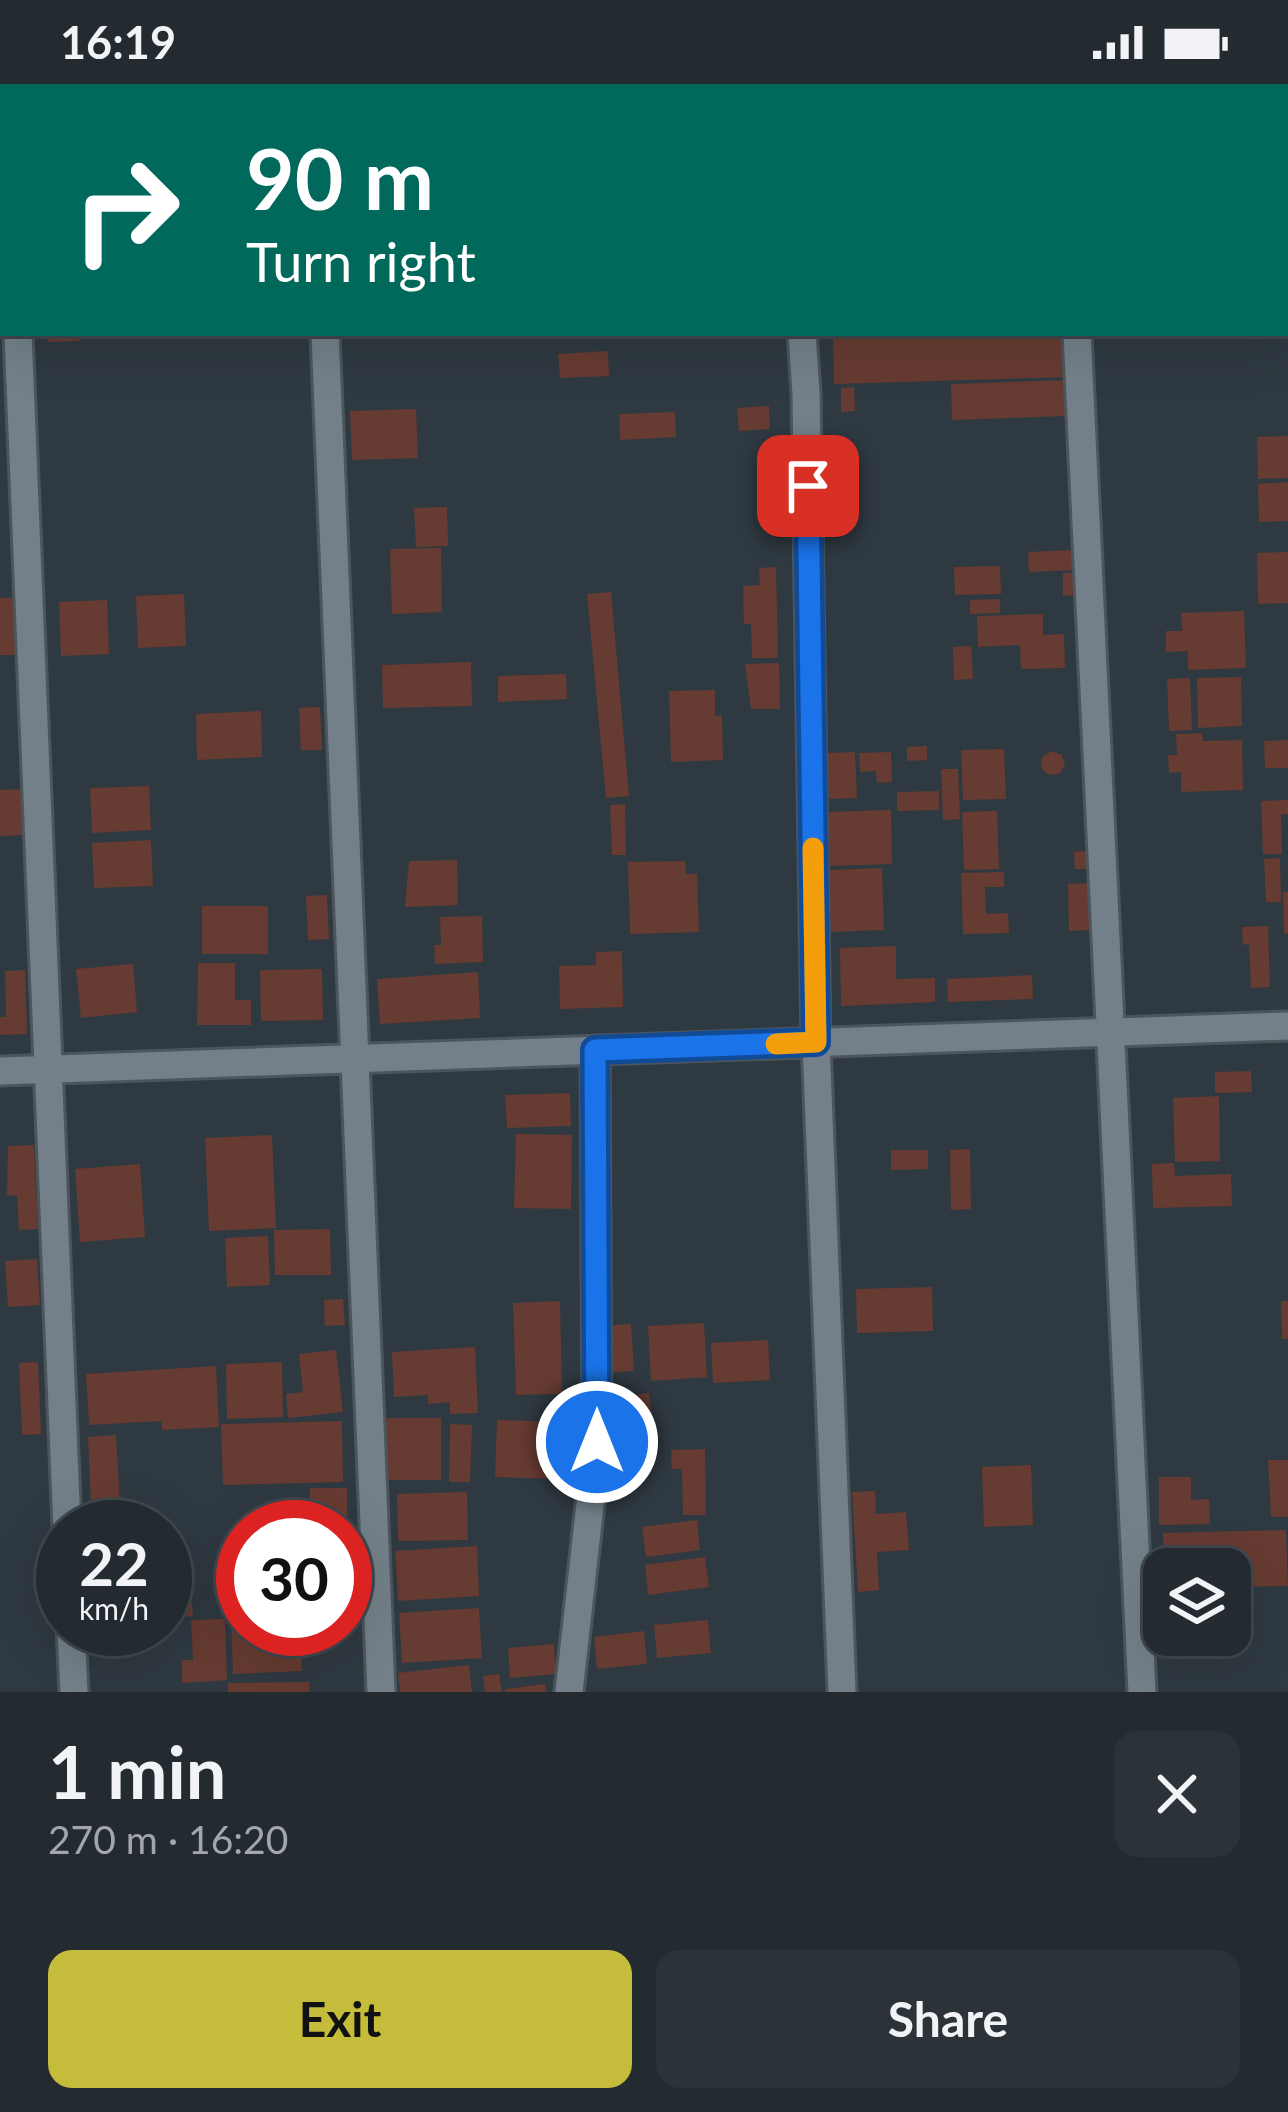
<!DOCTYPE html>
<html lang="en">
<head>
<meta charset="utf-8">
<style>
  body { margin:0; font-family:Lato,sans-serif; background:#2b3339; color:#f1f3f6; height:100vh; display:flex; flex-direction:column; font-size:45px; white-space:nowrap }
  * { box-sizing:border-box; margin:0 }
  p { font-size:39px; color:#a3a7ab }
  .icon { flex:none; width:66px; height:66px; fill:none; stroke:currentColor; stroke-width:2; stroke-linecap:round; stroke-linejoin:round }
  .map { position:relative; height:1608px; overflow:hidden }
  .sheet { display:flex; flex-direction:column; background:#232b31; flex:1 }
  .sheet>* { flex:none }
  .top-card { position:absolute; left:0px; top:0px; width:1290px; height:252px; box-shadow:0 12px 48px #0002,0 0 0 3px #40474d; background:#00695c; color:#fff; overflow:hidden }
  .controls { position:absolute; left:1143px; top:1464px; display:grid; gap:24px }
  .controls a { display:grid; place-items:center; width:108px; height:108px; border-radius:24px; background:#232b31; box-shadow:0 12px 48px #0002,0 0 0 3px #40474d; font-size:60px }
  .speed { position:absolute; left:36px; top:1416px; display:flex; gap:24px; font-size:60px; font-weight:700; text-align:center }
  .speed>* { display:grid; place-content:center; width:156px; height:156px; border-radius:50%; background:#232b31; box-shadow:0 12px 48px #0002,0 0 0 3px #40474d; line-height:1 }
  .speed small { font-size:30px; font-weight:400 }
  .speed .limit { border:18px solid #d22; background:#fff; color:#111 }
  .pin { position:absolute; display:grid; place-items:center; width:102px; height:102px; color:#fff; margin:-51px; border-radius:24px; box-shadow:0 6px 18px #0006 }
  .me { position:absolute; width:132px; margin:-66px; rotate:0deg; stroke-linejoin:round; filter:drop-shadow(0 0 9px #0008) }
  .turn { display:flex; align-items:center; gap:42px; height:252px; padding:0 48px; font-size:54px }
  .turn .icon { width:156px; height:156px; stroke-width:2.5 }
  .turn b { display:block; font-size:84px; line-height:102px }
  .round { display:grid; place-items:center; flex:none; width:126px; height:126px; border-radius:24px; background:#2b3339 }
  .overview { display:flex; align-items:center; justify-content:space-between; height:204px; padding:0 48px }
  h1 { font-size:72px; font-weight:700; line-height:90px }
  .button { display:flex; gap:24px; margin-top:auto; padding:24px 48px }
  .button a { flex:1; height:138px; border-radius:24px; background:#c6bc3c; color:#111; font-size:48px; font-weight:700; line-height:138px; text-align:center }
  .button a+a { background:#2b3339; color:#f1f3f6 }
  .status { display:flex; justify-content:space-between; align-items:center; height:84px; padding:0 60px; background:#232b31; direction:ltr }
  .status svg { height:33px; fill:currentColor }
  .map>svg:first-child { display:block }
</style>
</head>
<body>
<div class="status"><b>16:19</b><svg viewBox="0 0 49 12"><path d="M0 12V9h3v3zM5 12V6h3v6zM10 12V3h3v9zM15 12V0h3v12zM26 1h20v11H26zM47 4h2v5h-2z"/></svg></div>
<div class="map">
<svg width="1288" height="1608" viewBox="0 0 1288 1608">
  <rect width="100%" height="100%" fill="#2f3941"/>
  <path fill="#663b31" d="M48 249H79L80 257 48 258Z
    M1067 249 1068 293 834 300 833 250Z
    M608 267 609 292 560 294 558 270Z
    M1068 296 1069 332 952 336 951 300Z
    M854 303 855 327 841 328V304Z
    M769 322 770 345 739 347 737 324Z
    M416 325 418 374 352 376 350 327Z
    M675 328 676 353 620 356 619 330Z
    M1288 352V394L1258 395 1257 353Z
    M1288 398V437L1259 438 1258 400Z
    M447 423 448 462 416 463 414 424Z
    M441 464 442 528 392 530 390 465Z
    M1076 466 1077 486 1029 488 1028 468Z
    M1288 468V519L1258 520 1257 469Z
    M1000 482 1001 510 955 511 954 483Z
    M776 483 778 574H752L751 540H744L743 502 760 501 759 484Z
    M1063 489H1077L1078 511 1063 512Z
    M611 508 629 712 606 714 587 510Z
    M184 510 186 562 138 564 136 512Z
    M0 514H14L16 571H0Z
    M1000 515V529L970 530V516Z
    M107 516 109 570 61 572 59 518Z
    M1244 527 1246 584 1188 586V567L1166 568V547H1182L1181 529Z
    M1043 530V551L1064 550 1065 584 1021 585 1020 561 978 563 977 532Z
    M971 562 973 595 954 596 953 563Z
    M471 578 472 622 383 624 382 581Z
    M779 579 780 625H751L745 580Z
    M566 590 567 615 498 618V592Z
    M1241 593 1242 642 1198 644 1197 594Z
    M1190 594 1192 646 1169 647 1167 595Z
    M715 606V632L722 631 723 676 671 678 669 607Z
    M320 623 322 666H301L299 624Z
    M261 627 262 673 197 676 196 630Z
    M1202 649 1203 657 1242 656 1243 706 1181 708V688L1169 689 1168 671H1177L1176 650Z
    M1288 656V684H1265L1264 657Z
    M927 662V676L907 677V663Z
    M1004 665 1006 715 963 716 961 666Z
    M1052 667 1062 671 1065 681 1059 690 1049 691 1041 684 1042 673Z
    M855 668 857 714 829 715 828 669Z
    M891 668 892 698 877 699 876 687 860 688 859 669Z
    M941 685H958L960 735 943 736Z
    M149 702 151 746 92 749 90 704Z
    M23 705 24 751 0 752V706Z
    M939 707V726L897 727V708Z
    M1288 716V730H1281L1282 770H1263L1261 717Z
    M625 720 626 771H612L610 721Z
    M891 726 892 780 830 782 829 728Z
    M997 727 999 785 964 786 962 728Z
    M151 756 153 802 94 804 92 759Z
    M1086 767 1087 785H1075L1074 768Z
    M1280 774 1281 818H1266L1264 775Z
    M457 776 458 821 405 823 409 777Z
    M685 777 686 790H697L699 848 630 850 628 778Z
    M882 784 884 846 829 848 827 786Z
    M1004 788V803H985L986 830 1008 829 1009 849 963 850 961 789Z
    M1089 799 1091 846 1069 847 1068 800Z
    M1283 808H1288V850H1284Z
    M327 811 329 855 308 856 306 812Z
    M202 822H268V870H202Z
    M482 832 483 878 435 880 434 861H441L440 833Z
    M1268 842 1270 903 1251 904 1249 860 1243 861 1242 843Z
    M896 862V895L935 894V918L841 922 840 864Z
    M622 867 623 923 560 925 559 882 596 881V868Z
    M198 879H235V916H251V941H197Z
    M133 880 137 928 81 934 76 885Z
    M322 885 323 936 261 937 260 886Z
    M25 886 27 950 0 951V933H6L5 887Z
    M478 888 480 934 380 940 377 895Z
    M1032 891 1033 915 948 918 947 895Z
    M1251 987 1252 1008 1215 1009V988Z
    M570 1009 571 1042 507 1044 505 1011Z
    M1219 1012 1220 1077 1175 1078 1173 1014Z
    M516 1050 572 1051 571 1125 514 1124Z
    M272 1051 276 1144 209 1147 205 1054Z
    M34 1061 38 1145 19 1146 17 1111 7 1112 8 1062Z
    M970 1065 971 1125 951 1126 950 1066Z
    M891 1066H928V1085L891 1086Z
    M1174 1079 1175 1092 1231 1090 1232 1122 1153 1124 1152 1080Z
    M140 1080 145 1153 80 1158 75 1085Z
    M330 1145 331 1191H275L274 1146Z
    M268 1152 270 1201 227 1203 225 1154Z
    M37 1175 40 1221 8 1223 5 1177Z
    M932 1203 933 1247 857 1249 856 1205Z
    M343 1215 345 1241 325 1242 324 1216Z
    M560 1217 562 1310 516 1311 513 1219Z
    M1281 1217H1288V1255H1282Z
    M704 1239 707 1293 651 1297 648 1242Z
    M631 1240 634 1287 606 1289 602 1242Z
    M768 1256 770 1296 713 1299 711 1259Z
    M475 1263 478 1329 450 1330V1318L428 1320V1311L394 1313 392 1268Z
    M336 1266 343 1328 288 1334 286 1310 303 1308 299 1270Z
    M38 1278 41 1350 22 1351 19 1279Z
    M282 1278 283 1333 227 1335 226 1280Z
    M216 1282 219 1343 162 1346V1337L89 1341 86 1290Z
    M649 1309 654 1349 628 1353 626 1340 606 1342 602 1315Z
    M377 1334H441V1396H376Z
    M497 1336 558 1338 557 1395 495 1393Z
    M342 1337 343 1398 223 1401 221 1340Z
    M450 1340 472 1341 470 1398H449Z
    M116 1351 121 1438 92 1440 88 1353Z
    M705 1365 706 1431H683L682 1385H672L671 1366Z
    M1268 1376H1288V1433H1271Z
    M1031 1381 1033 1441 984 1443 982 1383Z
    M1159 1393H1191V1416L1209 1415 1210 1440 1159 1441Z
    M310 1404H347V1443H310Z
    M875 1407 876 1430 906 1428 909 1466 877 1468 879 1506 858 1508 852 1408Z
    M467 1408 468 1456 398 1457 397 1410Z
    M697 1436 700 1466 646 1473 642 1443Z
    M1286 1446 1288 1502 1230 1503V1485H1164L1163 1449Z
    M477 1462 479 1512 398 1517 395 1467Z
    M186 1469 193 1532 165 1535V1471Z
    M705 1473 709 1503 648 1511 645 1481Z
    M479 1524 482 1574 402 1579 399 1529Z
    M243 1530V1545H300L302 1587 233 1590 231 1531Z
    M225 1535 227 1596 182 1599V1576H193L191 1536Z
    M708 1536 711 1569 657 1574 654 1541Z
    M644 1547 647 1580 597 1585 594 1553Z
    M554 1560 556 1590 510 1594 508 1564Z
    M469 1581 472 1608H400L398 1589Z
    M499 1590 502 1608H485L483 1592Z
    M309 1598V1608H228V1599Z
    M545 1600 546 1608H505V1605Z"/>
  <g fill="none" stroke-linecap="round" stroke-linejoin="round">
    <defs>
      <path id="street" d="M8 0V3
        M314 0V3
        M784 0V3
        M1066 0V3
        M18 249 67 1443
        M325 249 381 1608
        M802 249 806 309 816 959 842 1608
        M1077 249 1142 1608
        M0 987 1288 942
        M71 1545 74 1608
        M569 1608 597 1358 595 966"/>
    </defs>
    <use href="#street" stroke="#4c555c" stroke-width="33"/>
    <use href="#street" stroke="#738089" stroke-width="27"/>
  </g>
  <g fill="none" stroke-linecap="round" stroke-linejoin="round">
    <defs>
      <path id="route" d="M597 1358 595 966 816 958 808 402"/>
    </defs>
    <use href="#route" stroke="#114b97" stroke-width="30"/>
    <use href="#route" stroke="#1a73e8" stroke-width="21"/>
    <path stroke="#f59e0b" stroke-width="21" d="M776 960 816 958 813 764"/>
  </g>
</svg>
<div class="controls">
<a><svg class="icon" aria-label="layers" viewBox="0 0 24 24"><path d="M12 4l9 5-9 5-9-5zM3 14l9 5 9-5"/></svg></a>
</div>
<div class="speed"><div>22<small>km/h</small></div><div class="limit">30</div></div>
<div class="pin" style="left:808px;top:402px;background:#d93025"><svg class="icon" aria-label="arrive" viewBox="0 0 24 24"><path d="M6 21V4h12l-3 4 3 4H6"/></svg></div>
<svg class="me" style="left:597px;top:1358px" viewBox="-20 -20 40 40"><circle r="17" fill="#1a73e8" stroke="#fff" stroke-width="3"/><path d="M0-11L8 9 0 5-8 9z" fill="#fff"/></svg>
<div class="top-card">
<div class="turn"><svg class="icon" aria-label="right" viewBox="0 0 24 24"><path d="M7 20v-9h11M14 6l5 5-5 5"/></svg><div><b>90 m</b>Turn right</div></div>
</div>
</div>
<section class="sheet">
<div class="overview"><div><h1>1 min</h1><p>270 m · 16:20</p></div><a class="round"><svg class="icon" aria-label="close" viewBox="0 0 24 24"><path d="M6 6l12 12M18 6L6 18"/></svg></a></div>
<div class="button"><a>Exit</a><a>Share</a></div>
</section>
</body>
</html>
